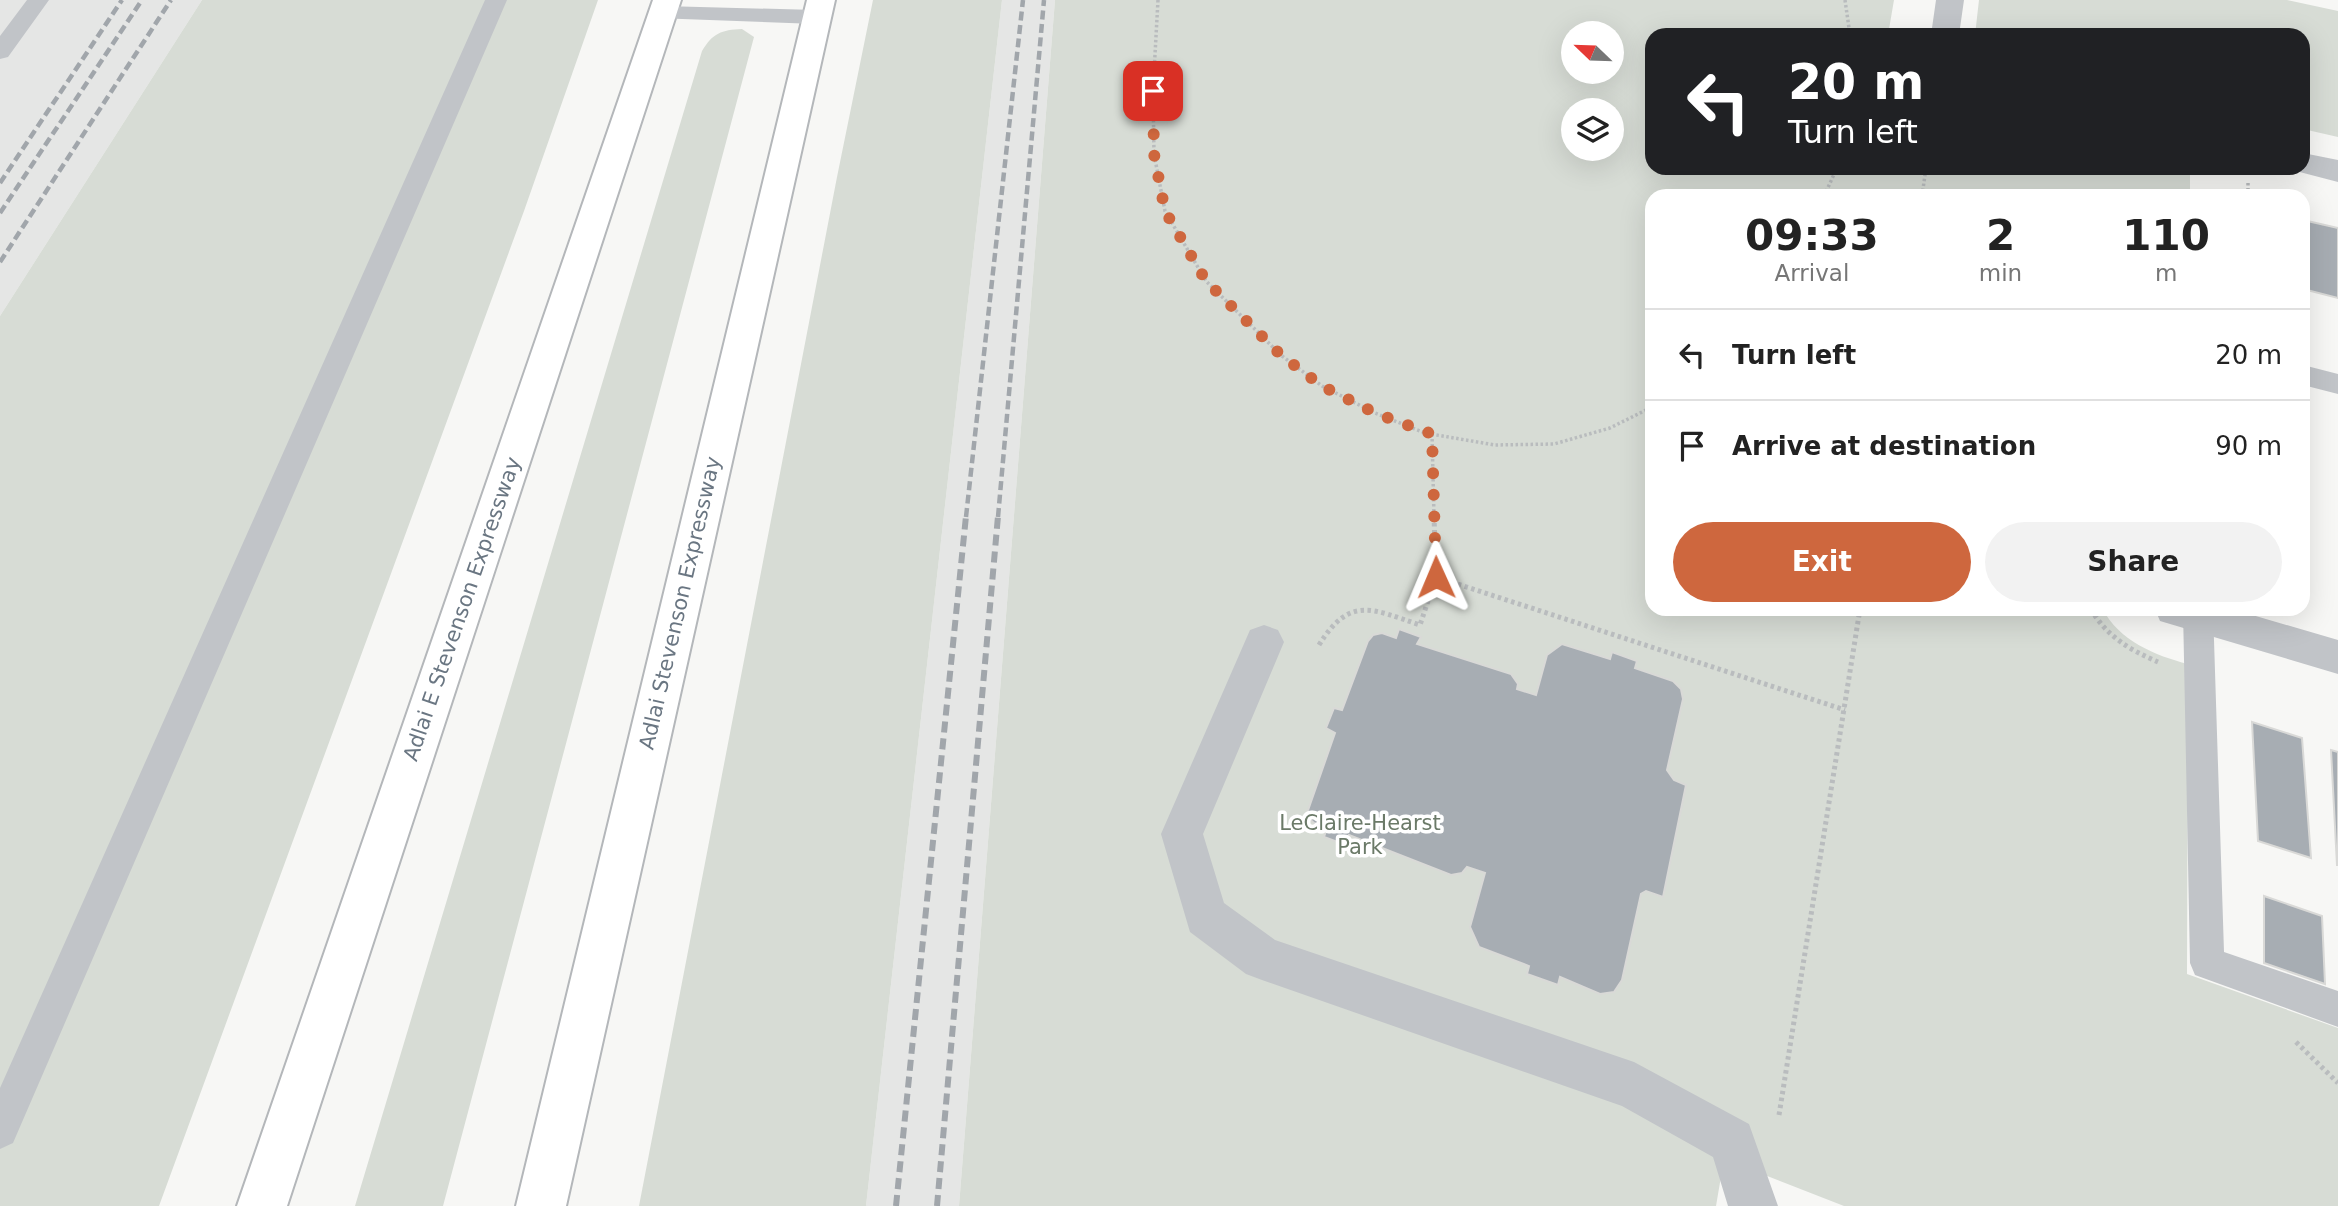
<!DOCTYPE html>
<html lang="en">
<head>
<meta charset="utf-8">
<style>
  body { margin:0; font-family:"DejaVu Sans",sans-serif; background:#f2f2f2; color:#222; height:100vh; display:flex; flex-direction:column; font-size:26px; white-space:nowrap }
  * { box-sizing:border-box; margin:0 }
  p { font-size:23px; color:#767676 }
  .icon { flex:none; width:38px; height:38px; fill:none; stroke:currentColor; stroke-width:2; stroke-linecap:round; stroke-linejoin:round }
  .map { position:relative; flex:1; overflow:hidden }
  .panel { position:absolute; left:1645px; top:189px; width:665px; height:427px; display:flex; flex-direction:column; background:#fff; border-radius:21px; box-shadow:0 7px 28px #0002 }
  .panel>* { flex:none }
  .hud { position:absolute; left:1645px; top:28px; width:665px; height:147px; border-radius:21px; box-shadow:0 7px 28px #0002; background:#202124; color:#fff; overflow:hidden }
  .needle { width:46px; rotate:293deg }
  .fabs { position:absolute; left:1561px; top:21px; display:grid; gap:14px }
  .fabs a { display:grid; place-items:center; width:63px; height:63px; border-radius:50%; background:#fff; box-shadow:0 7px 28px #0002; font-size:35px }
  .pin { position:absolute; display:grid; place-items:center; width:60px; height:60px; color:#fff; margin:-30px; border-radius:14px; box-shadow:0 4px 10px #0006 }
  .me { position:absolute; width:77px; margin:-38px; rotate:359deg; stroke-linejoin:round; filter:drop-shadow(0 0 5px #0008) }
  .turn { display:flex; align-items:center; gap:24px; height:147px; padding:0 28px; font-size:32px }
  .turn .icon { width:91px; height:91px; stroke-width:2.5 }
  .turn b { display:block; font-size:49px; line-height:60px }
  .eta { display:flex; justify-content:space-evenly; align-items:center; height:119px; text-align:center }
  .eta b { font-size:42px; font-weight:700; line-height:49px }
  .action { display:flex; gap:14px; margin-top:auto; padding:14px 28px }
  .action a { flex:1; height:80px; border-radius:42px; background:#ce673e; color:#fff; font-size:28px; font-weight:700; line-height:80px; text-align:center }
  .action a+a { background:#f2f2f2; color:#222 }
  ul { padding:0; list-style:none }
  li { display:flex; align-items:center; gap:21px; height:91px; padding:0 28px; border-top:2px solid #e0e0e0 }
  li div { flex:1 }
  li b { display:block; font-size:26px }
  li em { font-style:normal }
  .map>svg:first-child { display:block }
</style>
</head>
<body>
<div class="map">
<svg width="2338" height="1206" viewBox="0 0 2338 1206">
  <rect width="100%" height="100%" fill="#f7f7f5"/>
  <path fill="#e5e6e5" d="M0 0H202L0 316Z
    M1002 0H1055L959 1206H866Z"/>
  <path fill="#d7dcd5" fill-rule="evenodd" d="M202 0H598L524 211 159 1206H0V316Z
    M873 0H1002L866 1206H639L837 177Z
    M1055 0H1894L1888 35H1652V168H2175L2190 171V196H1652V609H2103C2118 640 2156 656 2188 664L2187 974 2338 1028V1206H1844L1724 1159 1716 1206H959ZM1573 33H1612V72H1573ZM1573 110H1612V149H1573Z
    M1979 0H2287L2338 11V137L2303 129V35H1975Z
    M742 29 754 37 443 1206H355L702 51C713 33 721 30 742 29Z"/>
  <path fill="#a7adb3" stroke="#d9d9d7" stroke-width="2" d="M2303 220 2338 228V298L2303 289Z
    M1399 629 1421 637 1417 644 1511 674 1518 684 1517 689 1536 695 1547 655 1562 644 1610 659 1612 652 1637 661 1635 668 1673 681 1681 689 1683 699 1667 770 1674 780 1686 785 1663 897 1646 891 1641 894 1622 980 1614 992 1600 994 1560 977 1558 985 1527 974 1529 966 1479 947 1470 927 1485 873 1467 867 1462 873 1451 875 1349 835 1343 844 1324 837 1327 828 1314 823 1306 816 1335 733 1326 728 1334 708 1342 710 1368 641 1373 635 1382 633 1396 638Z
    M2252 722 2302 738 2311 858 2258 841Z
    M2331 750 2338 752V865H2337Z
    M2264 896 2322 916 2325 984 2264 963Z"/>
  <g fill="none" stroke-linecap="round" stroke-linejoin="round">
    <defs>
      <path id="motorway" d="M653 0H681L287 1206H237Z
        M807 0H835L566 1206H516Z"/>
    </defs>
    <use href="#motorway" stroke="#b4b7ba" stroke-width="4"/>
    <path stroke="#b9bcbe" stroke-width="3.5" stroke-dasharray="2.5 2.5" stroke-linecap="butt" d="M1158 0 1153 91 1154 154 1165 211 1206 281 1282 356 1322 386 1375 413 1425 433 1495 445 1554 444 1610 428 1652 407
      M1845 0 1850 35
      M2248 183V196
      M1824 196 1837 168
      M1922 196 1926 168
      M1646 410 1652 416
      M1432 434 1434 517"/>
    <path stroke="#b9bcbe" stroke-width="5" stroke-dasharray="3.5 3.5" stroke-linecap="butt" d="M1434 516 1436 577 1845 710
      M2091 609C2106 636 2130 650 2158 662
      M1319 645C1350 595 1372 609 1420 625L1436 577
      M2296 1042 2338 1083
      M1779 1115 1860 609"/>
    <path fill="#c1c4c8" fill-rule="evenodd" d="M27 0H49L8 57 0 59V36Z
      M485 0H507L13 1143 0 1149V1088Z
      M663 6 816 10 824 12 827 17 824 22 816 24 655 18 652 13 655 8Z
      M2303 365 2338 374V394L2303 385Z
      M2183 609H2213L2224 952 2338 991V1027L2195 975 2190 963Z"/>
    <path fill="#c1c4c8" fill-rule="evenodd" d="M1936 0H1964L1959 35H1931Z
      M2303 153 2338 160V182L2292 170 2291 168H2303Z
      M2155 609H2232L2338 640V674L2160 621Z
      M1264 625 1278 630 1284 642 1203 834 1224 903 1275 940 1634 1062 1749 1124 1778 1206H1728L1713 1157 1622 1106 1262 980 1246 974 1190 932 1161 834 1250 630Z"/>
    <use href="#motorway" fill="#fff" fill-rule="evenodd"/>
    <path stroke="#a1a6ab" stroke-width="4.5" stroke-dasharray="9 4.5" stroke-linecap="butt" d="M0 183 122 0
      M0 213 142 0
      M0 262 171 0
      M966 517 1023 0
      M998 517 1044 0"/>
    <path stroke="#a1a6ab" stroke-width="6" stroke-dasharray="11 6" stroke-linecap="butt" d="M896 1206 966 516
      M937 1206 998 516"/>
  </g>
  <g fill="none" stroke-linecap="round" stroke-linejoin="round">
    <path stroke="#ce673e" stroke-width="12" stroke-dasharray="0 21.6" d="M1153 91 1154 154 1165 211 1206 281 1282 356 1322 386 1375 413 1432 434 1436 577"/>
  </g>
  <g text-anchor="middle" stroke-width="7" stroke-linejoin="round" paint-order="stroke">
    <g font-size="21" fill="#6a7682" stroke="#fff">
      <text transform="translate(680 603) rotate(-77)" y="7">Adlai Stevenson Expressway</text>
      <text transform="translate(462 609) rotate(-71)" y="7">Adlai E Stevenson Expressway</text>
    </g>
    <g font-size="21" fill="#6b7a68" stroke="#fff">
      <text x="1360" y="830">LeClaire-Hearst<tspan x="1360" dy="24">Park</tspan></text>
    </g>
  </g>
</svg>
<div class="fabs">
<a><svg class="needle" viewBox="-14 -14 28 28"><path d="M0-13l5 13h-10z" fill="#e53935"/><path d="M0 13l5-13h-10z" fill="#767676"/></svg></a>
<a><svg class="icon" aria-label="layers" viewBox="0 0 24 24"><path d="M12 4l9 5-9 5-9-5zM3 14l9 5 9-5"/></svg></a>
</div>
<div class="pin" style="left:1153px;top:91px;background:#d93025"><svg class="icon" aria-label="arrive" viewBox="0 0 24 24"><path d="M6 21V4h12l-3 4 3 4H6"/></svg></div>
<svg class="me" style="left:1436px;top:577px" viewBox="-20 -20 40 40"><path d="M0-17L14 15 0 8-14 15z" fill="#ce673e" stroke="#fff" stroke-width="4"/></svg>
<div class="hud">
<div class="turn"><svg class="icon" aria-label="left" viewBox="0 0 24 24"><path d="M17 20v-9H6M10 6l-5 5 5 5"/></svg><div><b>20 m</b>Turn left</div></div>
</div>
<section class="panel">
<div class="eta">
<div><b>09:33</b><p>Arrival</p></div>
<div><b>2</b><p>min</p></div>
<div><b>110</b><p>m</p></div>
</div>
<ul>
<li><svg class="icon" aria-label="left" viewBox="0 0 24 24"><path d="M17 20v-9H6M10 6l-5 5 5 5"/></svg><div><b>Turn left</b></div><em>20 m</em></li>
<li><svg class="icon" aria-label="arrive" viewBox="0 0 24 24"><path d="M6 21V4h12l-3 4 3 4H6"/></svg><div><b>Arrive at destination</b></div><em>90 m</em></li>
</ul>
<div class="action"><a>Exit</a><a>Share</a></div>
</section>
</div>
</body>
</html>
